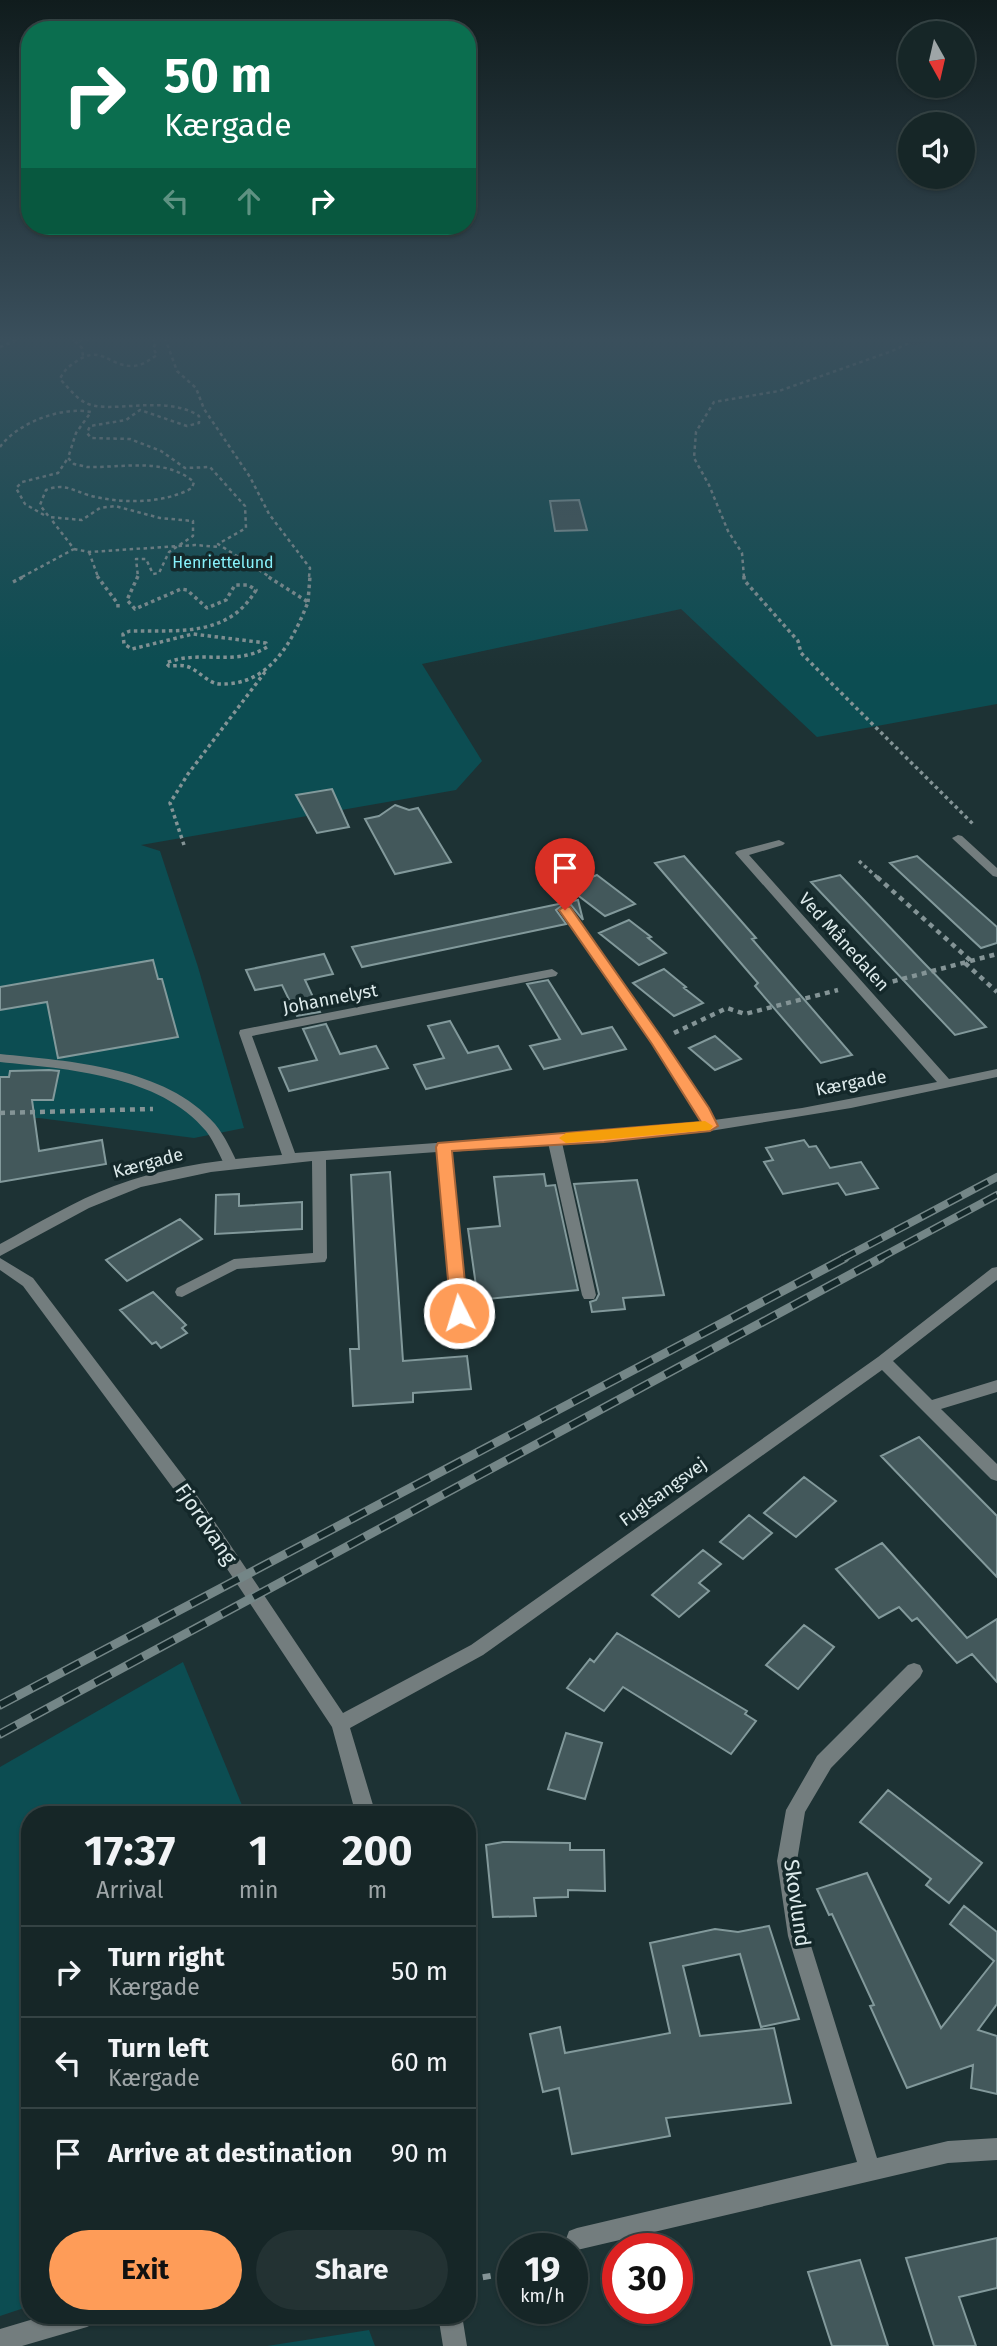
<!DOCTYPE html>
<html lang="en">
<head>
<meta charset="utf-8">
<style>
  body { margin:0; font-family:"Fira Sans",sans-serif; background:#233233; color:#f1f3f6; height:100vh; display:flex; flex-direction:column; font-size:26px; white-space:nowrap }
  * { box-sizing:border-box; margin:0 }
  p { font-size:23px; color:#9ea5a7 }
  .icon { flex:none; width:38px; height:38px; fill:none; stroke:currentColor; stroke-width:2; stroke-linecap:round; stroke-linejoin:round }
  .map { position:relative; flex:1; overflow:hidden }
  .sheet { position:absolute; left:21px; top:1806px; width:455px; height:518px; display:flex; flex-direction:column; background:#162627; border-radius:28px; box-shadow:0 2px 5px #0004,0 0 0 2px #354344 }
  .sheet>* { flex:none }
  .guide { position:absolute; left:21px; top:21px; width:455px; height:214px; border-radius:28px; box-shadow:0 2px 5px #0004,0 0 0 2px #354344; background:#0b6e4f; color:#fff; overflow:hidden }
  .needle { width:46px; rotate:172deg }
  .buttons { position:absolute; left:898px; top:21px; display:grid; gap:14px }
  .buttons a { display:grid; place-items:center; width:77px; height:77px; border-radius:50%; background:#162627; box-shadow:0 2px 5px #0004,0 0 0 2px #354344; font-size:35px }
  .speed { position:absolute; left:497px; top:2233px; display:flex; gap:14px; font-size:35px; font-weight:700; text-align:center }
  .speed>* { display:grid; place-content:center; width:91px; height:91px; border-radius:50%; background:#162627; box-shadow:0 2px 5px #0004,0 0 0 2px #354344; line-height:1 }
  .speed small { font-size:18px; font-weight:400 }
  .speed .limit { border:10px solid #d22; background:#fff; color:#111 }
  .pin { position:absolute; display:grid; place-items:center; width:60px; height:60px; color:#fff; margin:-72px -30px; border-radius:50% 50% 50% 0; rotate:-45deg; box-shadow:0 0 7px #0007 }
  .pin .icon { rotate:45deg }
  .me { position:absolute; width:77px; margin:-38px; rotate:355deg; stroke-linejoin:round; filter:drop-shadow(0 0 5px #0008) }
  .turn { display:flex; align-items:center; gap:24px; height:147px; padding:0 28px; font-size:32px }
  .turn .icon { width:91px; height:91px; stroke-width:2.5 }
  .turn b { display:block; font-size:49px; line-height:60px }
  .lanes { display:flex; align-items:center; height:66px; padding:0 28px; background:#0003; justify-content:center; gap:35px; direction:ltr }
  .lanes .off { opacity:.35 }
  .eta { display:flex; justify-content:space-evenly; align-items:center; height:119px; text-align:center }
  .eta b { font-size:42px; font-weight:700; line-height:49px }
  .action { display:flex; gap:14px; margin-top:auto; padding:14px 28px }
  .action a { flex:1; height:80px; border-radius:42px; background:#fe9c58; color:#111; font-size:28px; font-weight:700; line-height:80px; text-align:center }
  .action a+a { background:#233233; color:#f1f3f6 }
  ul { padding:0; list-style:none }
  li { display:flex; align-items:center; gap:21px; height:91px; padding:0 28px; border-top:2px solid #354344 }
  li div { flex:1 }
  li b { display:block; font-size:26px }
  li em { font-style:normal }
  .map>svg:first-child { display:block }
</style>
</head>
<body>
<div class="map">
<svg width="997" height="2346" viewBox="0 0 997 2346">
  <rect width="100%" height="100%" fill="#1d3234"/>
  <path fill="#0c4d52" d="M0 338H888L914 345 955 338H997V704L817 737 681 609 422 664 482 761 456 790 141 845 160 851 198 967 244 1128 194 1138 39 1118 0 1119Z
    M183 1662 246 1815H30V2306L0 2316V1767Z
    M369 2330 375 2346H267Z"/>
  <path fill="#43585b" stroke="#82999b" stroke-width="2" d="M579 500 587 530 555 531 550 501Z
    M332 789 349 827 317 833 296 795Z
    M395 805 409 810 418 808 451 862 395 874 365 819 379 816Z
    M684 856 756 938 752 939 852 1055 821 1063 755 986 758 983 655 863Z
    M917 856 997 927V943L981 948 890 863Z
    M597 875 635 904 605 916 567 887Z
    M840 875 923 962 986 1027 955 1035 811 882Z
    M578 900 583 920 571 905 564 904 556 910 566 924 362 967 352 947Z
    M629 920 651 937 648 938 666 953 639 965 599 933Z
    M324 954 333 974 305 980 320 1012 297 1016 282 985 255 990 246 970Z
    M153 960 158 979H162L178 1037 58 1058 47 1002 0 1010V987Z
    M664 969 686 987 684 988 703 1003 674 1016 633 983Z
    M548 980 582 1034 612 1027 626 1049 544 1069 530 1046 560 1039 527 984Z
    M450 1021 468 1053 498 1046 511 1069 426 1089 414 1065 444 1058 428 1026Z
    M326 1024 340 1054 376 1046 388 1068 289 1091 279 1068 317 1060 303 1029Z
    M715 1036 741 1059 715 1070 689 1048Z
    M49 1070 59 1071 53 1100H32L39 1151 102 1140 106 1164 0 1182V1077H9L10 1071Z
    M804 1140 809 1147 816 1146 830 1168 861 1162 878 1188 846 1195 838 1183 783 1194 764 1162 773 1160 766 1148Z
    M390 1172 403 1361 467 1356 471 1389 413 1393V1402L353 1406 350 1349H359L351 1175Z
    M544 1174 546 1186 555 1185 578 1290 478 1300 468 1229 500 1226 494 1177Z
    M637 1180 664 1295 623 1298 625 1309 592 1312 590 1302 596 1300 599 1294 574 1184Z
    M239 1194V1206L302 1202V1229L215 1234 216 1195Z
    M180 1219 202 1239 127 1281 106 1260Z
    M153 1292 186 1325 182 1328 187 1333 161 1348 156 1342 152 1344 120 1310Z
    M919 1437 997 1516V1577L881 1456Z
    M804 1477 836 1501 796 1537 764 1513Z
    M749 1515 772 1533 743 1559 720 1542Z
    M882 1543 967 1638 997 1619V1682L972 1654 957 1663 917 1618 912 1621 899 1607 879 1618 836 1569Z
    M703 1550 721 1564 699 1583 709 1591 679 1617 652 1595Z
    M804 1625 834 1647 798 1689 766 1665Z
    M617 1633 747 1711 745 1714 756 1721 731 1754 623 1687 604 1711 567 1688 590 1659 594 1662Z
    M566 1733 602 1743 585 1799 548 1789Z
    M888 1790 982 1863 949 1903 926 1885 931 1879 860 1822Z
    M503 1842 570 1843V1850H604L605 1891 568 1890V1897L534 1898 536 1916 493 1917 486 1845Z
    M867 1873 941 2028 994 1961 950 1924 964 1906 997 1932V2004L978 2030 997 2036V2094L971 2088 973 2065 907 2088 870 2006 874 2005 832 1914 829 1915 817 1889Z
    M769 1926 799 2019 761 2027 740 1954 683 1966 700 2036 774 2028 791 2103 666 2118 670 2136 572 2154 559 2088 543 2092 530 2034 560 2027 565 2053 670 2033 650 1943 715 1929 738 1932Z
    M997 2238V2288L959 2297 976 2346H934L906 2258Z
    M860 2260 888 2346H832L808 2272Z"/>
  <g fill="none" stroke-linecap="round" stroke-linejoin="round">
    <path stroke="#849496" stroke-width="2.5" stroke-dasharray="3.5 3.5" stroke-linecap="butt" d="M65 338 80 341 104 338
      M153 338 156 343 153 348 157 355C149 360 142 366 132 366 108 366 101 343 74 363 68 367 63 372 60 379 67 386 75 397 84 402 107 416 165 393 199 416V423L187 426 140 410 126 420 90 426 87 433 91 438 130 439 161 451 185 468 210 467 245 506 246 528 218 544 270 577
      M165 338 177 371 196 388 204 409 250 477 269 514 310 568 309 577
      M921 338H952
      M75 341 82 348 83 356
      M0 347 22 338
      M0 447C17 423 62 406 91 412L76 433 68 458 74 464 87 467C122 468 165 457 194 482L192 488C164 504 119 504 88 495 72 490 64 483 46 490L40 505 49 517 82 520 100 508 115 506 160 518 193 521V536L169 552 159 573 153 574 146 559H136L138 577
      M44 515 25 504 16 488 22 482 58 473 68 458
      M74 549 89 552 195 545 220 547
      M89 552 98 577
      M22 577 74 549 51 519
      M744 577 742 553 728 531 709 485 694 458 696 432 714 402 779 391 892 351 909 343V338"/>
    <path stroke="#849496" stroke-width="3.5" stroke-dasharray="3.5 3.5" stroke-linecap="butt" d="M97 576 118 604V611
      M138 576 127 600 135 609 181 589 187 590 207 608 226 600 235 585H248L256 590C228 638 177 630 130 631L123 634 124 644 132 649 193 634 266 643 267 647C236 667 199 649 166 663L169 666C174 666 180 665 185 666 197 668 207 683 219 684 269 686 292 643 308 602L267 576
      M744 576V580L798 641 801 653 973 824
      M13 582 25 576
      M308 602 310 576
      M184 845 170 803 188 774 265 672
      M859 861 879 879"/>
    <path stroke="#849496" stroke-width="4.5" stroke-dasharray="5 5" stroke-linecap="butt" d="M877 877 971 961
      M965 963 997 992
      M883 984 997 954
      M674 1033 727 1008 745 1014 838 990
      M0 1113 153 1109"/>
    <path stroke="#849496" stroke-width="6" stroke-dasharray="8 8" stroke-linecap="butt" d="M467 2280 513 2272"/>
    <path fill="#737d7e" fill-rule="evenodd" d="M0 1054C69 1061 166 1067 215 1124 225 1136 232 1152 239 1166L237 1169H227C220 1157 215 1143 206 1131 160 1075 67 1069 0 1062Z
      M554 1133 561 1138 596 1295 594 1299H584L582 1295 547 1138Z"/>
    <path fill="#737d7e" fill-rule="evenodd" d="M958 835 962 836 997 868V877L993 876 954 840 952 838Z
      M779 840 785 843 783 845 749 855 949 1079 997 1069V1077L851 1108 710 1131 450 1152 467 1313 464 1317H454L451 1313 437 1152 326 1160 327 1258 325 1262 237 1269 182 1297 177 1296 175 1292 177 1288 234 1259 313 1253 312 1161 211 1172 141 1187 89 1208 0 1256V1244C37 1224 74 1201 114 1186 168 1166 225 1159 282 1155L239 1033 240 1030 552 969 558 973 556 976 252 1036 295 1153 605 1131 702 1122 652 1044 559 910 565 906 569 907 662 1038 714 1120 802 1108 937 1082 735 853 737 851Z
      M0 1258 33 1278 190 1485 343 1713 471 1645 878 1357 992 1268 997 1267V1280L893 1361 932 1400 997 1380V1392L941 1409 997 1464V1481L991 1479 882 1370 483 1655 350 1728 376 1815H356L332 1727 178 1495 23 1286 0 1270Z
      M914 1663 920 1665 923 1671 920 1677 831 1768 805 1812 797 1861 808 1936 877 2158 948 2141 997 2138V2160L948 2163 577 2250 569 2247 566 2239 569 2231 577 2228 857 2162 788 1936 777 1861 786 1810 817 1756 908 1665Z
      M47 2315H98L95 2323 87 2327 22 2346H0V2329Z
      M438 2315H462L467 2346H443Z"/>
    <defs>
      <path id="rail-far1" d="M842 1259 997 1177
        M878 1259 997 1195"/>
      <path id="rail" d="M0 1705 845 1258
        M0 1734 881 1258"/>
    </defs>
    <use href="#rail-far1" stroke="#748687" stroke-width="8"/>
    <use href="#rail" stroke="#748687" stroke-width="9"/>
    <use href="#rail-far1" stroke="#14282a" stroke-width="5" stroke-dasharray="15" stroke-linecap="butt"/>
    <use href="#rail" stroke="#14282a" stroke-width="6" stroke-dasharray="18" stroke-linecap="butt"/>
  </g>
  <linearGradient id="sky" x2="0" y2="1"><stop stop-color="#101c1d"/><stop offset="0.51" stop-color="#3a4f5c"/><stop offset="1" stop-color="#3a4f5c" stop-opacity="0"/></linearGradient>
  <rect width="997" height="666" fill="url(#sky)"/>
  <path fill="#fe9c58" stroke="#a56539" stroke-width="2" d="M565 906 570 907 662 1038 709 1108 718 1126 710 1131 604 1142 452 1151 468 1313 465 1318H453L451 1313 436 1147 438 1143 701 1122 652 1044 559 910Z"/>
  <path fill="#f59e0b" d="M705 1121 713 1126 710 1130 566 1143 559 1138 566 1133Z"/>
  <g text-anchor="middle" stroke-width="7" stroke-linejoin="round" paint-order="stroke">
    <g font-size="16" fill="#87f1fb" stroke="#14282a">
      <text x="223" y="568">Henriettelund</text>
    </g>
    <g font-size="18" fill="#ddeaeb" stroke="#14282a">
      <text transform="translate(844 942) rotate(48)" y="6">Ved Månedalen</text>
      <text transform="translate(330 999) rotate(-11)" y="6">Johannelyst</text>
      <text transform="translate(851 1083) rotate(-11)" y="6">Kærgade</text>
      <text transform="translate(148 1163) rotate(-15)" y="6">Kærgade</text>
      <text transform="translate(663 1492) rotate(-36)" y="6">Fuglsangsvej</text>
    </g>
    <g font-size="21" fill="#ddeaeb" stroke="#14282a">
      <text transform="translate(206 1524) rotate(56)" y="7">Fjordvang</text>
      <text transform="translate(797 1903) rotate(82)" y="7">Skovlund</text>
    </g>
  </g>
</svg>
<div class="buttons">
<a><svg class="needle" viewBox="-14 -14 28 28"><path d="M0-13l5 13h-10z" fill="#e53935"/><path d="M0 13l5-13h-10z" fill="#9ea5a7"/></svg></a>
<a><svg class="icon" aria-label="sound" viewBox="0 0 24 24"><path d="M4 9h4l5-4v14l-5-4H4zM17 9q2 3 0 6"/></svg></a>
</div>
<div class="speed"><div>19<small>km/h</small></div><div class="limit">30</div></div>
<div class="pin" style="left:565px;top:910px;background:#d93025"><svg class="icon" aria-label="arrive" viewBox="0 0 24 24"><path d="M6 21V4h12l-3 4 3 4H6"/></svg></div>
<svg class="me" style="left:459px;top:1313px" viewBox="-20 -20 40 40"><circle r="17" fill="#fe9c58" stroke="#fff" stroke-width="3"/><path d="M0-11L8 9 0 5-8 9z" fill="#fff"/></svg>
<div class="guide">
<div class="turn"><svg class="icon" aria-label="right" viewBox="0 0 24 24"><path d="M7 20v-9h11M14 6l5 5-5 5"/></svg><div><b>50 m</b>Kærgade</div></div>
<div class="lanes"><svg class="icon off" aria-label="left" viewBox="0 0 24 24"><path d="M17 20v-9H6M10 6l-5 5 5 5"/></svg><svg class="icon off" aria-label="ahead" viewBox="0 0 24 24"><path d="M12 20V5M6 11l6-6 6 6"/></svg><svg class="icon" aria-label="right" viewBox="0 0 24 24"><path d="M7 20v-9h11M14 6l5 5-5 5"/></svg></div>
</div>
<section class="sheet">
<div class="eta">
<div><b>17:37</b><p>Arrival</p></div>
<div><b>1</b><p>min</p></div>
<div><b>200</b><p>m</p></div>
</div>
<ul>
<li><svg class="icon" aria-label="right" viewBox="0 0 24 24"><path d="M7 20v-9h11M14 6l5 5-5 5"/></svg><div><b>Turn right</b><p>Kærgade</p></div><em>50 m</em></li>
<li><svg class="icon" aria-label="left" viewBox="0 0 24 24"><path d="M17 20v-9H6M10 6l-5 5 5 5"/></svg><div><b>Turn left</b><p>Kærgade</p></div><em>60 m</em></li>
<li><svg class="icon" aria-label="arrive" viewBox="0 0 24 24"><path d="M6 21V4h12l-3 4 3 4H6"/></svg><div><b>Arrive at destination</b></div><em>90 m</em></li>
</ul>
<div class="action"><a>Exit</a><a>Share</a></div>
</section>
</div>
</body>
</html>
